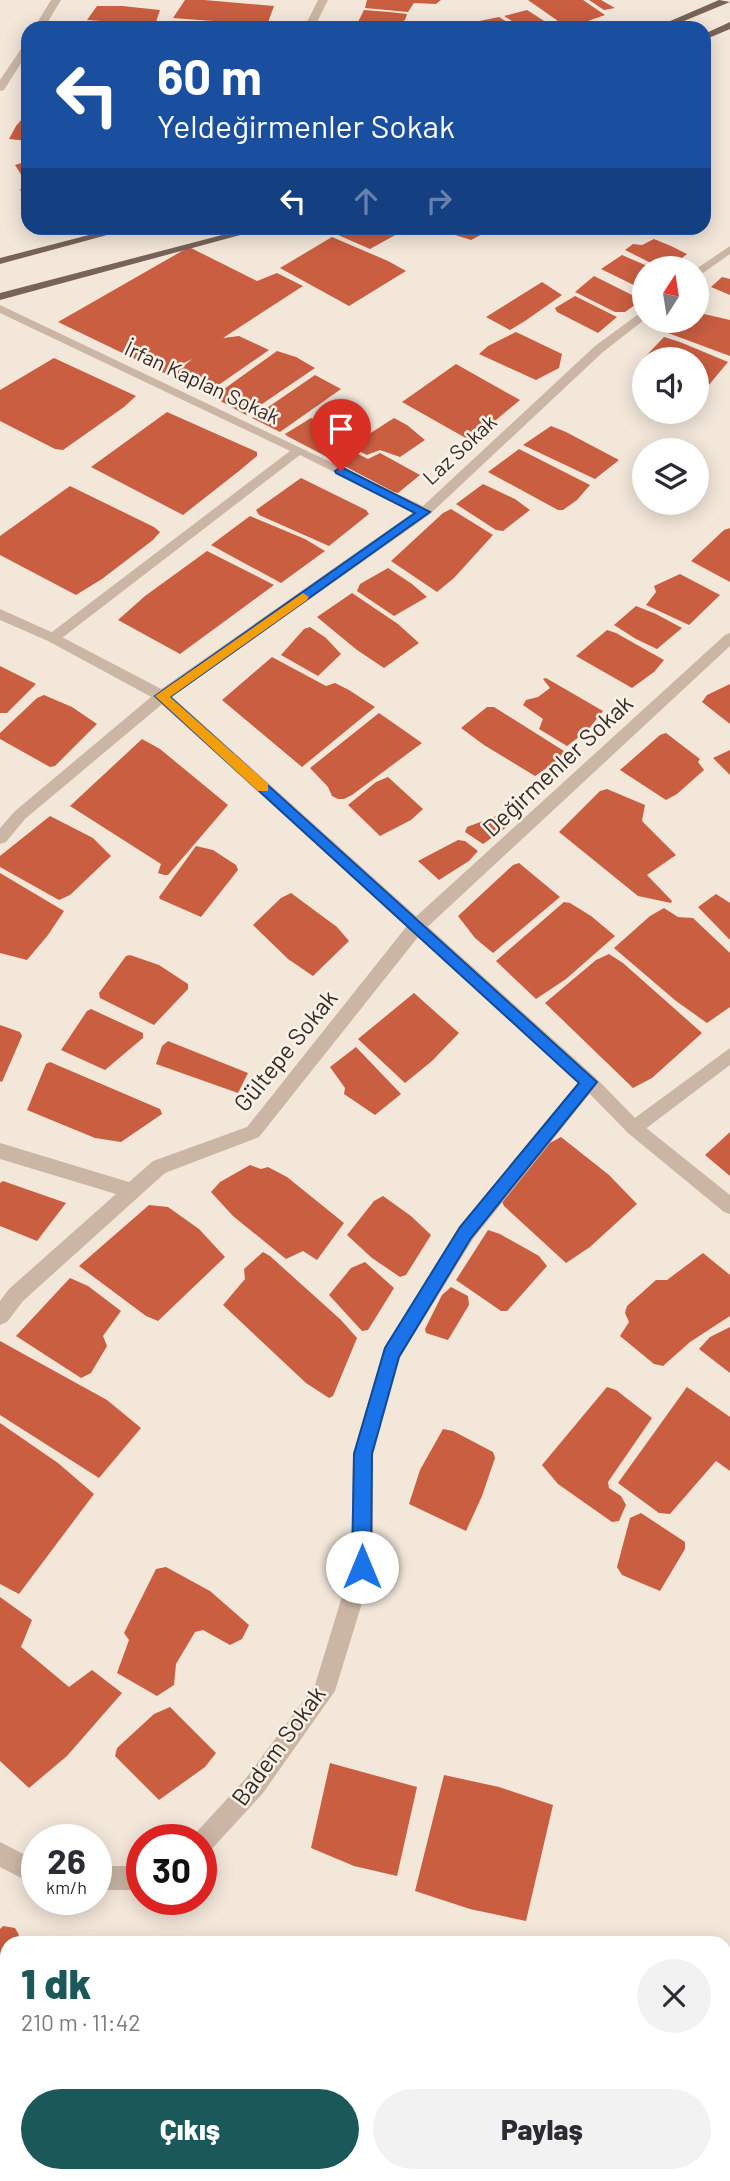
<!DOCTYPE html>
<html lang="tr">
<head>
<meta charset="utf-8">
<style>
  body { margin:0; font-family:Barlow,sans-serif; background:#f2f2f3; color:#2b2b33; height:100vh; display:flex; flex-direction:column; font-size:26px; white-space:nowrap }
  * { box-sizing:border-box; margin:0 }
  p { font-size:23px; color:#7c7c81 }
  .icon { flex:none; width:38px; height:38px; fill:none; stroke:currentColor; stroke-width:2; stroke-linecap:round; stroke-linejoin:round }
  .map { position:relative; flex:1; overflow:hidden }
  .sheet { position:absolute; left:0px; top:1936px; width:732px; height:247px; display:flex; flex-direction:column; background:#fff; border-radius:21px 21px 0 0; box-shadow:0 4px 18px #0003 }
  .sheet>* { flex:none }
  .hud { position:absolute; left:21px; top:21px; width:690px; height:214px; border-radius:21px; box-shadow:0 4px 18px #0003; background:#1a4fa0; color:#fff; overflow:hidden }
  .needle { width:46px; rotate:12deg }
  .tools { position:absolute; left:632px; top:256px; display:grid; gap:14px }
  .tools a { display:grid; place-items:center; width:77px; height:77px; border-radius:50%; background:#fff; box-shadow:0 4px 18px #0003; font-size:35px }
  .speed { position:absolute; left:21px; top:1824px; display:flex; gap:14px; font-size:35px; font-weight:700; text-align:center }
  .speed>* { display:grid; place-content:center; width:91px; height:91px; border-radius:50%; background:#fff; box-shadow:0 4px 18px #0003; line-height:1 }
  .speed small { font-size:18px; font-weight:400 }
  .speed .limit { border:10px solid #d22; background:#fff; color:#111 }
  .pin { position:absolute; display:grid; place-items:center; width:60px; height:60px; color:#fff; margin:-72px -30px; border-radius:50% 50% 50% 0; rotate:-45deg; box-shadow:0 0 7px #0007 }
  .pin .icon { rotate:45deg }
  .me { position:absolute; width:77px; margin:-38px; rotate:0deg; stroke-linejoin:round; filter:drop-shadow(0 0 5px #0008) }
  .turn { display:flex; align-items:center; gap:24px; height:147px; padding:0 21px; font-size:32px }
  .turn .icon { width:91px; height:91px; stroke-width:2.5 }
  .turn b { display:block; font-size:49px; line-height:60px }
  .lanes { display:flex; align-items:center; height:66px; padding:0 21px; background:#0003; justify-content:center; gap:35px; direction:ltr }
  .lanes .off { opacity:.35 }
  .round { display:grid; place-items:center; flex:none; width:74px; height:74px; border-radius:37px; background:#f2f2f3 }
  .head { display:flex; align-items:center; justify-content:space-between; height:119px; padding:0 21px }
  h1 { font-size:42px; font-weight:800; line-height:52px; color:#1b585a }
  .primary-button { display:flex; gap:14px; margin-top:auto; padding:14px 21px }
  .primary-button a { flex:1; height:80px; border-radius:42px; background:#1b585a; color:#fff; font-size:28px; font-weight:800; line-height:80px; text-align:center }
  .primary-button a+a { background:#f2f2f3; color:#2b2b33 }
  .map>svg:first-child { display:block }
</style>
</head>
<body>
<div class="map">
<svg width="730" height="2181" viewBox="0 0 730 2181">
  <rect width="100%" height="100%" fill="#f3e7da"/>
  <path fill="#ca5e41" d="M185 0H204L274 6 267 25 173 18Z
    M367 0H441L436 4 414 3 408 12 365 8Z
    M528 0H583L605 15 568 28Z
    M589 0H601L615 8 604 10Z
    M97 6H122L160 10 155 25 87 20Z
    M364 10 389 12 407 14 405 20 390 28H355Z
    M527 10 555 28H523L504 16Z
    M499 17 517 28H471L465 24Z
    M87 23 133 26V28H83Z
    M28 112V141L9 139 16 126Z
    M28 161V197L20 190 23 185 22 176 15 165Z
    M350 228H408L370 249 338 235Z
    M433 228H494L471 240Z
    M332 237 388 261 406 271 349 306 280 268Z
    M654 239 671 246 687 254 670 268H661L625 250 633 244 642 245Z
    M189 247 257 281 277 273 303 286 223 338 239 336 269 350 207 393 172 376 192 359 164 373 58 322Z
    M622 255 652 268H644V290L601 269Z
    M594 276 636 297 635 305 625 312H615L575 292Z
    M722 277 730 279V295L711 287Z
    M542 282 562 295 525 321 510 330 486 317Z
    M575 296 617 317 598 333 557 312 555 308Z
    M704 314 730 320V356L668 333 679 321 695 323Z
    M516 332 562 354 559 368 536 380 479 354 488 346Z
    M664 337 680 342 728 362 708 386 696 382V359H643Z
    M277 351 296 357 315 368 246 415 213 397Z
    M54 358 136 396 124 407 63 450 55 449 0 421V390Z
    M456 364 520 400 471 441 402 402Z
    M315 375 341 389 280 432 252 418Z
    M167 412 257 452V456L239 471 183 515 91 467Z
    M311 418 349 438 354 442 350 450 368 459 380 453 420 475 398 493 394 492 287 436 285 434Z
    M394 418 407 425 425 440 400 457 380 450 367 455 357 450 366 436Z
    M551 426 566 432 619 460 595 479 523 445Z
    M519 449 523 451 590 485 577 500 563 510H558L488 472Z
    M301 478 366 510 369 514 329 546 259 515 256 510Z
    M483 484 515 499 530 510 503 531 496 530 456 504Z
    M70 486 154 527 160 532 153 540 102 579 76 595 0 555V536Z
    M451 509 493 535 454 578 437 592 391 561 443 513Z
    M250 516 305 539 325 551 281 583 211 545Z
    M730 528V582L691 561 724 530Z
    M207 551 274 585 180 654 118 620 145 596Z
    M388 568 412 584 427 597 394 616 357 591 360 584Z
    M680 574 720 595 689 625 646 605 656 592 654 586Z
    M352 593 398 624 419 643 384 668 357 650 317 617Z
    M636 606 656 614 682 628 657 649 636 639 614 625Z
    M310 627 326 638 341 654 318 676 281 655 304 629Z
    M607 630 616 633 664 660 654 672 632 688 576 656Z
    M272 657 326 686 335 683 349 690 375 707 302 767 222 700Z
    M0 666 36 684 7 713H0Z
    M546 678 603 711 588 730 567 746 539 729 543 719 523 705 526 700 538 697 550 688 543 679Z
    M730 684V724L702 702 707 695Z
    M44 695 72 707 97 724 55 766 50 767 0 739V733L37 698Z
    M487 707H494L564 751 557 761 535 776 484 745 461 728Z
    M379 713 422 743 352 795 344 799H338L332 796 328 787 310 768Z
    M666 733 700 759 698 762 704 770 677 794 666 800 620 770 660 735Z
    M142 739 160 749 228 805 168 875H164L158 873 161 864 70 806Z
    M730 750V775L713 758Z
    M388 777 423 809 411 820 380 836 348 805 376 782Z
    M607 789 645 805 642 821 676 855 647 875 672 901 671 903 638 896 559 832 600 791Z
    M499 815 511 824 483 844 465 832 467 827Z
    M50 816 93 838 111 856 70 895 59 900 0 867V856Z
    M458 840 465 841 478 851 469 861 439 880 418 861Z
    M196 846 213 850 236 865 238 870 201 917 160 899 159 897Z
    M519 863 560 897 493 953 475 938 458 916 513 865Z
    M0 873 64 911 48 935 27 960 0 953Z
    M291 893 337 927 349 941 313 976 288 959 253 925 281 898Z
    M716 894 730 903V940L698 907Z
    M564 902 570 903 591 916 615 936 566 979 536 999 496 961Z
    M664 908 678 917 693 918 730 953V1007L707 1023 676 1001 614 948 650 916Z
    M609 954 623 963 702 1033 652 1078 633 1088 545 1003 596 960Z
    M130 955 159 965 188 984V989L154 1025 100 998 99 993 126 956Z
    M414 993 459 1033 432 1061 405 1083 358 1039Z
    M91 1009 143 1033V1038L105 1070 61 1050 87 1011Z
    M0 1025 20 1032 22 1036 2 1082 0 1081Z
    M168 1041 248 1073 238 1093 156 1064 162 1046Z
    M356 1047 401 1094 375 1115 344 1094 345 1088 330 1067Z
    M50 1062 160 1109 162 1114 121 1142 95 1138 27 1110 46 1064Z
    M730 1132V1176L705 1155Z
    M561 1137 609 1175 637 1204 590 1247 566 1263 504 1206 501 1199 544 1146Z
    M250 1165 261 1169 268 1167 287 1177 344 1223 317 1260 303 1251 286 1259 233 1216 211 1192 220 1182Z
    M3 1181 66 1203 37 1241 0 1226V1183Z
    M383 1196 411 1216 431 1235 406 1275 400 1277 372 1258 347 1235 374 1201Z
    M149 1205 168 1207 199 1229 225 1257 158 1321 146 1316 79 1266Z
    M488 1230 500 1234 539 1256 547 1266 507 1311H501L456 1280Z
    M263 1252 270 1256 341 1320 357 1338 333 1396 329 1398 306 1383 223 1305 245 1279 244 1269Z
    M703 1253 730 1275V1316L690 1342 663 1366 654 1364 620 1336 629 1322 625 1313 627 1306 656 1280H667Z
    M365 1262 394 1288 368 1330 362 1331 329 1295 351 1268Z
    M70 1278 88 1286 121 1311 103 1336 107 1346 91 1373 81 1378 16 1336Z
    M451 1287 468 1296 469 1305 448 1340 426 1333 425 1329 442 1295Z
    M730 1327V1373L699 1349 710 1337Z
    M0 1341 107 1400 141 1428 99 1478 0 1415Z
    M607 1387 616 1390 652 1418 608 1482 609 1488 621 1496 626 1505 619 1521 612 1522 558 1484 542 1465Z
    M687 1387 730 1417V1471L716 1461 670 1514 659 1513 618 1483Z
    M0 1423 58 1463 94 1494 19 1594 0 1584Z
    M443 1429 453 1431 493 1452 495 1458 482 1496 466 1531 409 1504 420 1470Z
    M641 1513 685 1542V1549L660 1591 622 1575 617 1567 630 1518Z
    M166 1567 210 1591 249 1625 242 1639 230 1645 203 1630 195 1632 176 1664 174 1685 157 1696 117 1673 129 1640 124 1633 156 1569Z
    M0 1597 32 1620 21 1647 69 1687 92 1670 122 1693 67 1756 29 1788 0 1761Z
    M170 1707 216 1753 205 1767 159 1800 115 1756 117 1748 154 1714Z
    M330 1763 417 1787 397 1876 354 1866 311 1848Z
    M444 1775 499 1787 553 1805 526 1921 470 1909 415 1891Z
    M3 1926 15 1928 19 1935 16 1942H7V1962L0 1977V1929Z
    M724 2035 730 2037 729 2144H724Z
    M7 2053V2104L0 2101V2067Z
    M558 2175H616L628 2181H558Z"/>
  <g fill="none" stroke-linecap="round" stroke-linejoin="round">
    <path fill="#cbb6a6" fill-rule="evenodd" d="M51 0H61L44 28H34Z
      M318 0H328L314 28H304Z
      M28 42V52L4 90 0 91V80L25 43Z
      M730 246V254L696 278V269Z
      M0 305 423 506 595 346 640 313 644 311V320L603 352 429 515 167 700 25 819 6 842 0 844V828L15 811 157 692 414 512 300 455 58 641H48V635L290 451 0 313Z
      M730 633V646L422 932 259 1137 165 1173 23 1301 7 1322 0 1325V1301L9 1289 116 1194 0 1159V1143L129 1182 153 1161 247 1127 410 922 725 635Z
      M730 1048V1065L640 1133 634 1136 628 1133 625 1128 628 1123Z
      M589 1075 595 1077 598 1082 595 1087 473 1239 400 1357 373 1453V1567L335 1691 263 1793 209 1852 201 1855V1839H191L193 1836 247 1777 315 1685 351 1567 353 1453 384 1348 459 1227 583 1077Z
      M0 1842 37 1861V1886L0 1867Z
      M96 1866H142V1890H96Z"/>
    <path fill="#cbb6a6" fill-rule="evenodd" d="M0 609 58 635 167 692 595 1077 640 1123 730 1195V1214L724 1212 628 1133 583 1087 157 700 48 641 0 620Z"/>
    <path fill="#796258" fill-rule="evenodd" d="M719 0 730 2 667 28H654Z
      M730 22V29L704 40V34Z
      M116 228H133L0 264V258Z
      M249 228H266L0 300V293Z"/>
  </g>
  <path fill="#1a73e8" stroke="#114b97" stroke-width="2" d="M341 467 430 512 170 697 597 1082 471 1238 399 1357 372 1454 371 1567 369 1574 362 1577 355 1574 352 1567 354 1454 385 1348 460 1227 579 1083 155 696 415 513 336 473 335 471Z"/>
  <path fill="#f59e0b" d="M303 593 309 597 307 600 170 697 268 784V791H258L155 696Z"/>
  <g text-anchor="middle" stroke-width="5" stroke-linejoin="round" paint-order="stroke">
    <g font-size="21" fill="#372c27" stroke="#faf1e7">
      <text transform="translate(202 383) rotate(25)" y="7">İrfan Kaplan Sokak</text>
      <text transform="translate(460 450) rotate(-43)" y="7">Laz Sokak</text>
    </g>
    <g font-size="24" fill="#372c27" stroke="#faf1e7">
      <text transform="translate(558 766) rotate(-43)" y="8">Değirmenler Sokak</text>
      <text transform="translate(286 1051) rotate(-51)" y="8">Gültepe Sokak</text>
      <text transform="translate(279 1746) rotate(-54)" y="8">Badem Sokak</text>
    </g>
  </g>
</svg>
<div class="tools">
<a><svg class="needle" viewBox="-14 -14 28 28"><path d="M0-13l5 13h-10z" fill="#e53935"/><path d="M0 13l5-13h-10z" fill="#7c7c81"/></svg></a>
<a><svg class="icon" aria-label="sound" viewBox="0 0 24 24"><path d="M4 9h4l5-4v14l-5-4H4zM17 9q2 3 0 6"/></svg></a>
<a><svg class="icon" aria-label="layers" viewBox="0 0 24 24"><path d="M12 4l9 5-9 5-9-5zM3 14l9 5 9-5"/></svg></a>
</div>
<div class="speed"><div>26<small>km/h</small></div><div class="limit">30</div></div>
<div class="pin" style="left:341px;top:471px;background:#d93025"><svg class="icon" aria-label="arrive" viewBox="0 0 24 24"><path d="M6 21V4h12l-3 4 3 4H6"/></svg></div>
<svg class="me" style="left:362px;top:1567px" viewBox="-20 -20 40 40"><circle r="19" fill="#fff"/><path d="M0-13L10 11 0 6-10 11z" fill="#1a73e8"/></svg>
<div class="hud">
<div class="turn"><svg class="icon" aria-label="left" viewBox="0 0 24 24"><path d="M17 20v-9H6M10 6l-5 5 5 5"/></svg><div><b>60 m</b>Yeldeğirmenler Sokak</div></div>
<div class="lanes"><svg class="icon" aria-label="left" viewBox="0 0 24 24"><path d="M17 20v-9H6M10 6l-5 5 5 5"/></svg><svg class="icon off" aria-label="ahead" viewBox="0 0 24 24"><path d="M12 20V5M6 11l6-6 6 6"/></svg><svg class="icon off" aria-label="right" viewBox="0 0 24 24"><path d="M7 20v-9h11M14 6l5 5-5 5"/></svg></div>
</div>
<section class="sheet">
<div class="head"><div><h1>1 dk</h1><p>210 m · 11:42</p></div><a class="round"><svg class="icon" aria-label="close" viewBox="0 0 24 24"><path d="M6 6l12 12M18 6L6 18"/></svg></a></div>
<div class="primary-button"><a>Çıkış</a><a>Paylaş</a></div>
</section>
</div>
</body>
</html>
